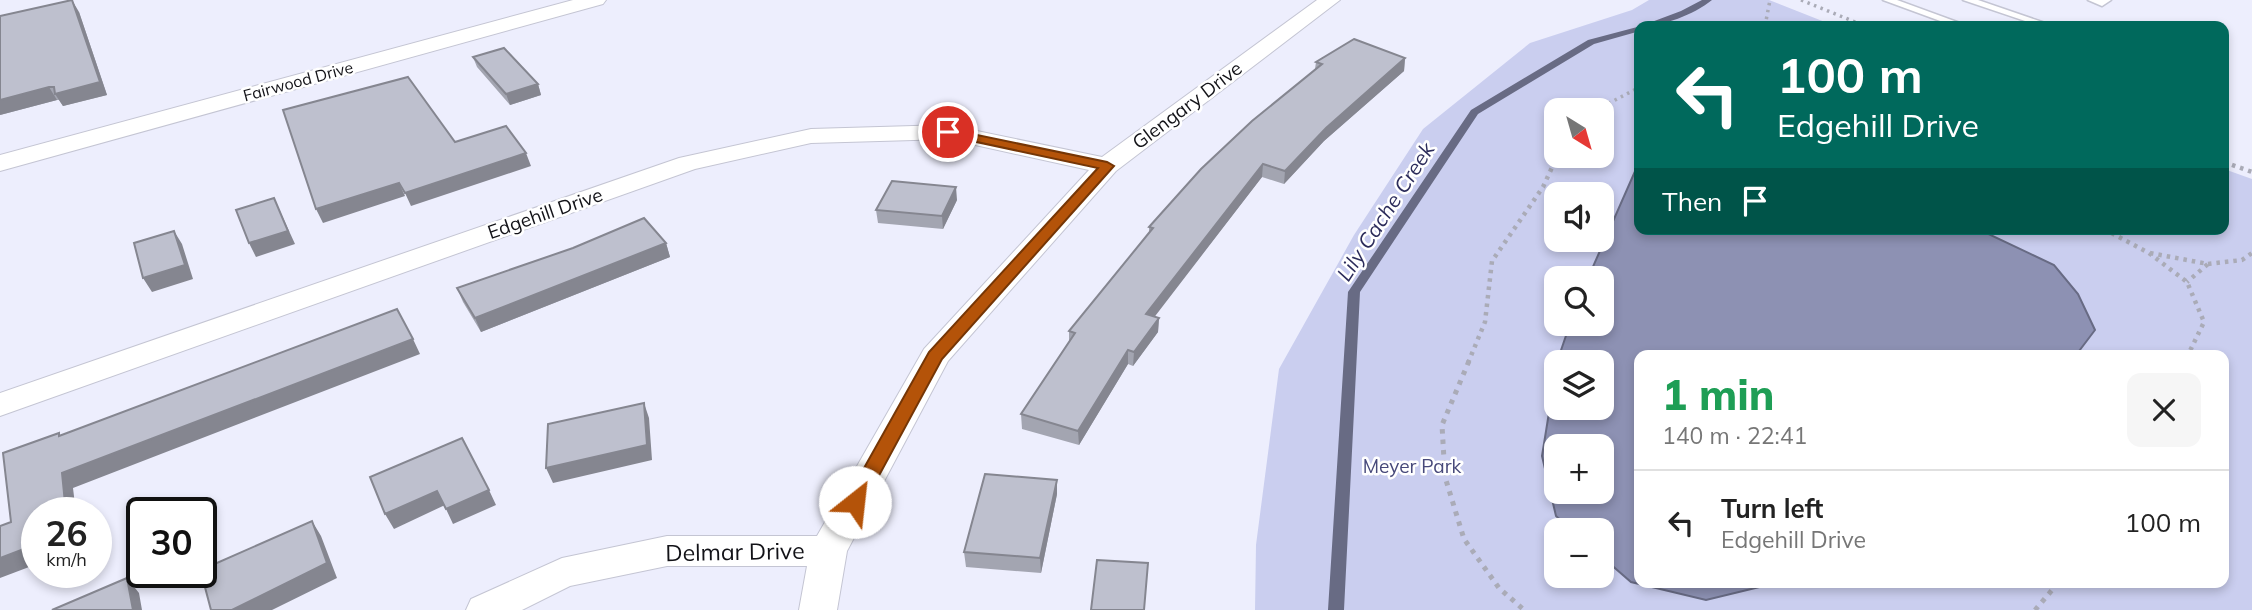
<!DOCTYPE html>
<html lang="en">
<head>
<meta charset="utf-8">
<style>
  body { margin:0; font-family:Mulish,sans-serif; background:#f6f6f6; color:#222; height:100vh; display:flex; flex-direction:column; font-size:26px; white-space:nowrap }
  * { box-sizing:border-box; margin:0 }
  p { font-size:23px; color:#767676 }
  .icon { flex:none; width:38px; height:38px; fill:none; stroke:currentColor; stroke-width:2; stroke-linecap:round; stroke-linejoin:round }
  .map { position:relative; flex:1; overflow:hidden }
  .sheet { position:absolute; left:1634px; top:350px; width:595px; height:238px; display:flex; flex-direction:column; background:#fff; border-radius:14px; box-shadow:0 4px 10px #0003 }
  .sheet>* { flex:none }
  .banner { position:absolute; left:1634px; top:21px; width:595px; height:214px; border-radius:14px; box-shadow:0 4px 10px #0003; background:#00695c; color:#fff; overflow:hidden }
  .needle { width:46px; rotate:143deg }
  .tools { position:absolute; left:1544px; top:98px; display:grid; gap:14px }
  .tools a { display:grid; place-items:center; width:70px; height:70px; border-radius:14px; background:#fff; box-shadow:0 4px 10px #0003; font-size:35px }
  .speed { position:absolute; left:21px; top:497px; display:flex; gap:14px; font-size:35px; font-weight:700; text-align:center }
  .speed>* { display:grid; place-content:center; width:91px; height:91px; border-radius:50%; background:#fff; box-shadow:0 4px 10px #0003; line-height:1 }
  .speed small { font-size:18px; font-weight:400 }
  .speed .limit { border:4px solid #111; border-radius:10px; background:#fff; color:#111 }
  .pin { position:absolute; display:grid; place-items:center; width:60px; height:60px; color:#fff; margin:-30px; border:4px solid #fff; border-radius:50%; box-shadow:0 2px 7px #0007 }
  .me { position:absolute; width:77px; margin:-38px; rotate:29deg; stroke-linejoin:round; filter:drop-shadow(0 0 5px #0008) }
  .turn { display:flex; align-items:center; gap:24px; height:147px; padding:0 28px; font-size:32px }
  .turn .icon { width:91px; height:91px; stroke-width:2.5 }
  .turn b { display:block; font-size:49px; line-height:60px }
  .then { display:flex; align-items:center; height:66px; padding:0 28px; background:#0003; gap:14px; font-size:26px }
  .round { display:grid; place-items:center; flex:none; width:74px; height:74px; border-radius:14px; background:#f6f6f6 }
  .overview { display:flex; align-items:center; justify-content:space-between; height:119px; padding:0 28px }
  h1 { font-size:42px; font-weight:800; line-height:52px; color:#1e9e55 }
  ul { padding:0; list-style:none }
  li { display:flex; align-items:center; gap:21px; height:105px; padding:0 28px; border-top:2px solid #e0e0e0 }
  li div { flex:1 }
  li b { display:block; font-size:26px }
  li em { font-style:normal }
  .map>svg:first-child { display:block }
</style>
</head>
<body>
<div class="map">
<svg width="2252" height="610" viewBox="0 0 2252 610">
  <rect width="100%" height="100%" fill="#edeefd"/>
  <path fill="#caceef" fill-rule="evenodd" d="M1649 0H1769L1835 26H1640V229H2224V169L2252 179V610H1255L1256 545 1279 369 1354 235 1423 129 1530 43 1632 10ZM1556 110H1601V156H1556ZM1556 194H1601V240H1556ZM1556 278H1601V324H1556ZM1640 355H2224V583H1640ZM1556 362H1601V408H1556ZM1556 446H1601V492H1556ZM1556 530H1601V576H1556Z"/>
  <path fill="#8d91b3" stroke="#686b84" stroke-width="2" fill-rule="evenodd" d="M1640 160V229H1978L2054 265 2078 294 2095 330 2076 355H1640V583H1776L1706 600 1631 582 1601 556V530H1572L1556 516 1542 456 1556 369V408H1601V362H1557L1570 324H1601V278H1588ZM1556 446H1601V492H1556Z"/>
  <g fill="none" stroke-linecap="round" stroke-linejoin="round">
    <path fill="#686b84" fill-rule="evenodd" d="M1702 0H1712C1693 15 1664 26 1640 26V31L1594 44 1478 114 1360 292 1344 610H1328L1348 292 1471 110 1588 40 1641 26 1681 11Z"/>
    <defs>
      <path id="service" d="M1883 0H1897L1968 26H1954Z
        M1963 0H1978L2054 26H2040Z
        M2088 0H2111L2102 6Z"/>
      <path id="minor" d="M573 0H606L603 4 0 171V155Z
        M1317 0H1340L1116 171 948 361 847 551 837 610H799L807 566H667L570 586 522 610H466L471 599 562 558 667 536H817L924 349 1089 170 948 139 811 143 695 169 0 416V393L679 158 811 129 948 125 1102 157Z"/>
    </defs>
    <use href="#service" stroke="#c4c5d3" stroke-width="3"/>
    <use href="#minor" stroke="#c4c5d3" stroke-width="2"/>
    <path stroke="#aaabb7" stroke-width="3.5" stroke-dasharray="2.5 4.5" stroke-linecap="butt" d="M1801 0 1865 26
      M1765 26 1770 0
      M1596 110 1640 87
      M1554 163 1557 156"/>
    <path stroke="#aaabb7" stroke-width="4.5" stroke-dasharray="3.5 5" stroke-linecap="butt" d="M2224 162 2252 172
      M2104 229 2149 253 2187 282 2204 322 2188 355
      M2150 253 2208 264 2187 282
      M2208 264 2242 260 2252 253
      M1468 363 1485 322 1492 261 1543 187 1555 161"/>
    <path stroke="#aaabb7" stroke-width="5" stroke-dasharray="4.5 6" stroke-linecap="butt" d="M1469 361 1442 425 1445 477 1464 539 1499 588 1524 610
      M2035 610 2058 583"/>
    <use href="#service" fill="#fff" fill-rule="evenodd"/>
    <use href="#minor" fill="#fff" fill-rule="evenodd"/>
  </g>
  <path fill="#a3a5b1" d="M79 12 107 95 63 106 59 100H57L0 115Z
    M473 57 538 84 541 95 510 105 477 67Z
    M1405 58 1404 71 1324 141 1284 184 1262 177 1154 316 1159 318 1158 332 1133 366 1128 364 1079 445 1022 429 1021 414 1069 342V331L1149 233V227L1315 69 1316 62Z
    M957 200 943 229 878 223 876 210Z
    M666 243 670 257 481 332 463 302 457 288Z
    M1057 494 1041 573 966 567 964 552Z"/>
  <path fill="#858690" d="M72 0 79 12 107 95 63 106 55 94Z
    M1405 58 1404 71 1324 141 1284 184 1285 171 1326 128Z
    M538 84 541 95 510 105 506 94Z
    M49 87 57 100 0 115V100Z
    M526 153 531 166 411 206 405 193Z
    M1263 164 1262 177 1146 328V314Z
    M399 183 405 196 323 223 316 209Z
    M956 187 957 200 943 229 942 216Z
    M274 198 295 244 256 257 249 243Z
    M174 231 182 244 193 279 152 292 143 278Z
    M666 243 670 257 481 332 475 318Z
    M1159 318 1158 332 1133 366 1134 352Z
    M413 339 420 354 73 488 76 513H66L62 473Z
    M1128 350V364L1079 445 1078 431Z
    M644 403 649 418 652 460 553 483 546 468Z
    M1057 480V494L1041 573 1040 558Z
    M489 490 496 505 453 524 446 509Z
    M437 491 445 505 394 529 385 514Z
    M312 521 321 536 337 578 272 610H232Z
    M37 544V564L0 578V558Z
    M127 578 139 593 142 610H133Z"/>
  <path fill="#bec0ce" stroke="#858690" stroke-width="2" d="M72 0 100 82 55 94 54 87H49L0 100V16Z
    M1354 39 1405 58 1326 128 1285 171 1263 164 1146 314 1159 318 1134 352 1128 350 1078 431 1021 414 1075 333 1069 331 1153 228 1149 227 1201 169 1252 121 1322 64 1316 62Z
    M504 48 538 84 506 94 473 57Z
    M408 77 455 142 506 126 526 153 405 193 399 183 316 209 283 110Z
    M892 181 956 187 942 216 876 210Z
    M274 198 288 231 249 243 236 210Z
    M644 218 666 243 475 318 457 288 573 248Z
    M174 231 185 265 143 278 134 243Z
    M397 309 413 339 62 473 66 513H37V544L0 558V526L11 522 3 453 59 433V436Z
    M644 403 647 445 546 468 548 424Z
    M462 438 489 490 446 509 437 491 385 514 370 477Z
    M985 474 1057 480 1040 558 964 552Z
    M312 521 327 563 232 610H211L201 572V570Z
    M1097 560 1148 563 1144 610H1091Z
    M127 578 133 610H52Z"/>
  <path fill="#b45309" stroke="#753606" stroke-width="2" d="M948 129 1107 162 1114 166 942 359 862 507 855 509 845 502 929 352 1098 168 944 135 942 132Z"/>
  <g text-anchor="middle" stroke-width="5" stroke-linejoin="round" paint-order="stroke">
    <g font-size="16" fill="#121217" stroke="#fff">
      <text transform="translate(298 81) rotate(-15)" y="6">Fairwood Drive</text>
    </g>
    <g font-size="19" fill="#121217" stroke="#fff">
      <text transform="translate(1187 105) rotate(-37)" y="7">Glengary Drive</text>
      <text transform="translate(545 213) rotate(-19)" y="7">Edgehill Drive</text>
    </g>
    <g font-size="19" fill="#47497a" stroke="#fff">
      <text x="1412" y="473">Meyer Park</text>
    </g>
    <g font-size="21" font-style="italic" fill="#2c2c5b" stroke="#fff">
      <text transform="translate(1386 212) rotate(-57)" y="7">Lily Cache Creek</text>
    </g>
    <g font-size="23" fill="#121217" stroke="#fff">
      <text transform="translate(735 552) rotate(-1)" y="8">Delmar Drive</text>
    </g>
  </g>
</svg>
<div class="tools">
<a><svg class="needle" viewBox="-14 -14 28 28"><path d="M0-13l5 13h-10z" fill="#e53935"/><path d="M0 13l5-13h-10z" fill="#767676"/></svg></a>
<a><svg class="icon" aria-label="sound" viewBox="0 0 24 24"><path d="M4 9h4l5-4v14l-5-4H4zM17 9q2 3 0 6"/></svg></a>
<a><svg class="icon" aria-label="search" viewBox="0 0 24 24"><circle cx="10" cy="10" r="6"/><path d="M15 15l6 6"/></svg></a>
<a><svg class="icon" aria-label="layers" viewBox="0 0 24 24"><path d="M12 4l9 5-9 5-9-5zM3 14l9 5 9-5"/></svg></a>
<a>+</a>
<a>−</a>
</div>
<div class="speed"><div>26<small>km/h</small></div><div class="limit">30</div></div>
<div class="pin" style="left:948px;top:132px;background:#d93025"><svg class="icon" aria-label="arrive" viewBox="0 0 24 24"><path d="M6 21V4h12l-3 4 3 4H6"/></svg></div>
<svg class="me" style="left:855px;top:502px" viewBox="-20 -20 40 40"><circle r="19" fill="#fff"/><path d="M0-13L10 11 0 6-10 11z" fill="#b45309"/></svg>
<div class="banner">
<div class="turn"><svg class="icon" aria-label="left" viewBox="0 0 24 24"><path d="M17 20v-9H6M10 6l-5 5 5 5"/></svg><div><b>100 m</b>Edgehill Drive</div></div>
<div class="then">Then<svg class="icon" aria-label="arrive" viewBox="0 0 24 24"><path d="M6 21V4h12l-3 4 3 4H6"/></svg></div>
</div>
<section class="sheet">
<div class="overview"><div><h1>1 min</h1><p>140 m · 22:41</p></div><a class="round"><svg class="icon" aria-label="close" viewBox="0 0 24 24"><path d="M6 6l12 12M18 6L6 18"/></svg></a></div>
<ul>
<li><svg class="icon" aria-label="left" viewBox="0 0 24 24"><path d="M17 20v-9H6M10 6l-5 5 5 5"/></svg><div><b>Turn left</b><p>Edgehill Drive</p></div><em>100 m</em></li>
</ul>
</section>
</div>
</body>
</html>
